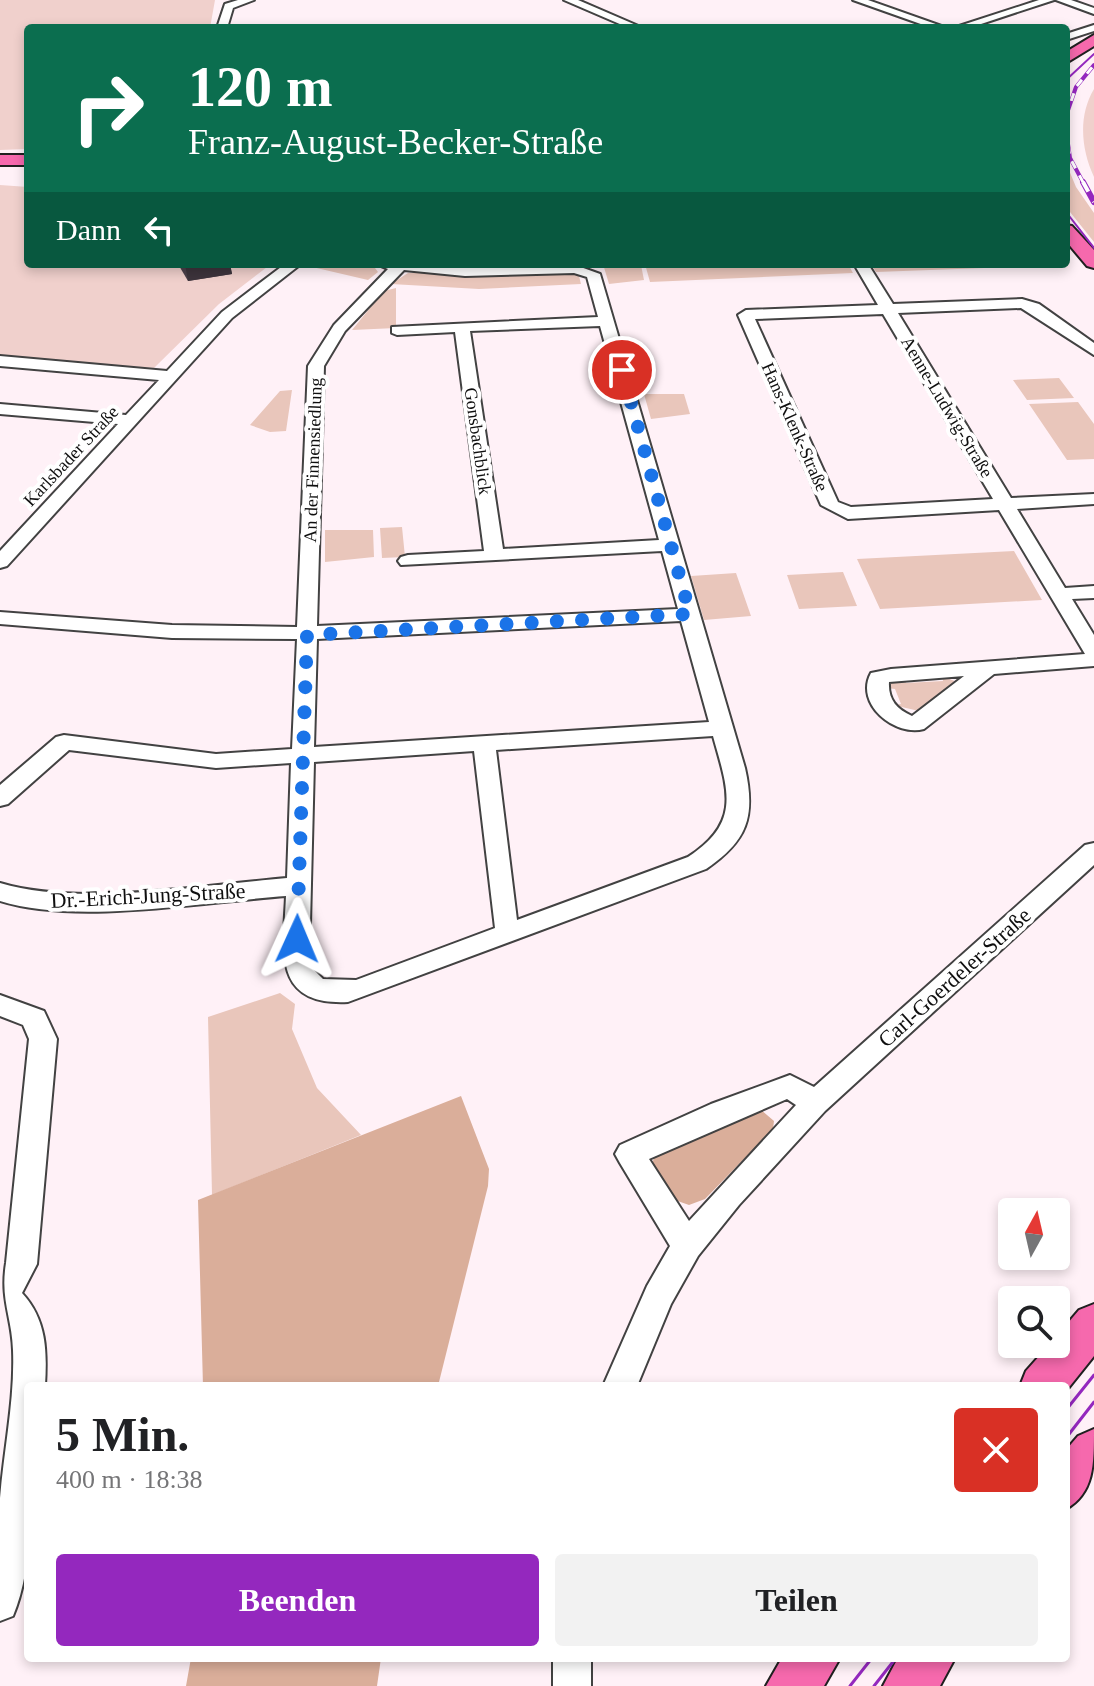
<!DOCTYPE html>
<html lang="de">
<head>
<meta charset="utf-8">
<style>
  body { margin:0; font-family:"Times New Roman",serif; background:#f2f2f2; color:#202124; height:100vh; display:flex; flex-direction:column; font-size:30px; white-space:nowrap }
  * { box-sizing:border-box; margin:0 }
  p { font-size:26px; color:#757577 }
  .icon { flex:none; width:44px; height:44px; fill:none; stroke:currentColor; stroke-width:2; stroke-linecap:round; stroke-linejoin:round }
  .map { position:relative; flex:1; overflow:hidden }
  .sheet { position:absolute; left:24px; top:1382px; width:1046px; height:280px; display:flex; flex-direction:column; background:#fff; border-radius:8px; box-shadow:0 4px 12px #0003 }
  .sheet>* { flex:none }
  .banner { position:absolute; left:24px; top:24px; width:1046px; height:244px; border-radius:8px; box-shadow:0 4px 12px #0003; background:#0b6e4f; color:#fff; overflow:hidden }
  .needle { width:52px; rotate:8deg }
  .tools { position:absolute; left:998px; top:1198px; display:grid; gap:16px }
  .tools a { display:grid; place-items:center; width:72px; height:72px; border-radius:8px; background:#fff; box-shadow:0 4px 12px #0003; font-size:40px }
  .pin { position:absolute; display:grid; place-items:center; width:68px; height:68px; color:#fff; margin:-34px; border:4px solid #fff; border-radius:50%; box-shadow:0 2px 8px #0007 }
  .me { position:absolute; width:88px; margin:-44px; rotate:1deg; stroke-linejoin:round; filter:drop-shadow(0 0 6px #0008) }
  .turn { display:flex; align-items:center; gap:28px; height:168px; padding:0 32px; font-size:36px }
  .turn .icon { width:104px; height:104px; stroke-width:2.5 }
  .turn b { display:block; font-size:56px; line-height:68px }
  .then { display:flex; align-items:center; height:76px; padding:0 32px; background:#0003; gap:16px; font-size:30px }
  .round { display:grid; place-items:center; flex:none; width:84px; height:84px; border-radius:8px; background:#f2f2f2 }
  .summary { display:flex; align-items:center; justify-content:space-between; height:136px; padding:0 32px }
  h1 { font-size:48px; font-weight:600; line-height:60px }
  .cta { display:flex; gap:16px; margin-top:auto; padding:16px 32px }
  .cta a { flex:1; height:92px; border-radius:8px; background:#9428be; color:#fff; font-size:32px; font-weight:600; line-height:92px; text-align:center }
  .cta a+a { background:#f2f2f2; color:#202124 }
  .map>svg:first-child { display:block }
</style>
</head>
<body>
<div class="map">
<svg width="1094" height="1686" viewBox="0 0 1094 1686">
  <rect width="100%" height="100%" fill="#fff1f7"/>
  <path fill="#e9c6bb" d="M1066 163 1076 187 1094 213V242L1066 207Z
    M1066 262 1069 265 876 272 871 264Z
    M312 264 375 268 378 272 368 280 308 266Z
    M603 264 641 265 644 280 609 284Z
    M645 264H848L853 273 650 282Z
    M408 273H568L579 276 581 284 479 289 391 284Z
    M396 288V328L352 330 384 291Z
    M1059 378 1074 398 1027 400 1013 380Z
    M292 390 286 431 270 432 250 425 280 391Z
    M644 394H684L690 414 651 419Z
    M1078 402 1094 424V459L1067 460 1029 404Z
    M402 527 405 557 382 558 380 528Z
    M325 530H373L374 557 325 562Z
    M1014 551 1042 600 880 609 857 559Z
    M843 572 857 606 799 609 787 575Z
    M736 573 751 616 704 620 691 576Z
    M942 676 957 682 919 711 893 705 901 704 895 689 886 688 890 682 904 679 906 683 943 681Z
    M280 993 295 1004 292 1029 317 1088 361 1135 212 1195 208 1017Z"/>
  <path fill="#daae9a" d="M461 1096 489 1169 488 1186 438 1386H203L198 1200Z
    M761 1110 774 1121 773 1129 705 1199 689 1205 672 1199 651 1167 655 1155Z
    M191 1658H381L377 1686H186Z"/>
  <path fill="#f0d0cc" d="M0 0H215L210 28H28V149L0 150Z
    M1094 89V177C1081 149 1078 116 1094 89Z
    M0 185 28 187V264H271L219 304 154 368 0 357Z"/>
  <g fill="none" stroke-linecap="round" stroke-linejoin="round">
    <defs>
      <path id="minor" d="M238 0H254L233 8 227 28H217L225 4Z
        M564 0H578L643 28H629Z
        M853 0H868L947 28H932Z
        M1039 0H1054L969 28H953Z
        M1056 0H1071L1094 8V14Z
        M1094 25V31L1066 40V34Z
        M285 264H301L232 318 7 566 0 568V551L118 424 0 414V404L126 415 159 380 0 366V356L167 371 222 312Z
        M376 264 465 268 575 265 600 274 745 768C756 817 747 841 706 869L348 1002C271 1006 284 949 286 896 205 902 75 925 0 901V883C79 907 202 885 287 878L291 763 216 768 69 750 8 804 0 806V785L56 737 64 735 216 754 292 749 297 639 172 638 0 624V612L172 625 297 627 308 366 334 325 388 269ZM404 270 465 276 574 273 587 277 598 317 392 327V333L397 335 455 332 484 551 408 555 401 557 398 561 401 565 662 551 678 609 317 626 324 366 345 331ZM600 326 659 540 503 549 470 331ZM681 621 709 722 314 747 317 639ZM713 736C728 790 742 822 688 857L517 920 496 750ZM474 751 495 928 356 980 323 979 309 965 314 762Z
        M854 264H868L893 304 1022 299 1039 304 1094 343V355L1021 308 898 313 1011 498 1094 494V504L1017 509 1065 588 1094 586V598L1072 599 1094 635V666L994 674 924 729C895 737 854 704 871 673L891 669 1085 654 999 510 848 519 821 505 738 315 746 310 878 305ZM883 314 993 499 851 507 838 502 755 319ZM964 676 912 716C896 709 888 699 889 682Z
        M1094 843V865L825 1111 739 1205 698 1256 671 1304 637 1386H603L647 1286 670 1246 620 1163 615 1154 620 1145 711 1104 790 1075 814 1087 1085 845ZM787 1099 796 1105 689 1221 649 1159Z
        M0 995 44 1011 57 1039 37 1264 22 1293C47 1320 47 1352 45 1386H28C28 1455 40 1552 13 1616L0 1621C0 1581 0 1538 0 1498 4 1449 15 1399 13 1350 12 1317 0 1300 6 1263L29 1039 23 1025 0 1016Z
        M553 1658H591V1686H553Z"/>
      <path id="major" d="M1094 35V46L1066 63V52Z
        M0 155H28V165H0Z
        M1066 225 1072 226 1094 250V268L1087 266 1066 241Z
        M1094 1304V1356L1066 1391V1386H1020L1026 1371 1050 1344H1056V1337L1079 1310Z
        M1094 1429C1094 1465 1094 1493 1066 1509V1450L1078 1436Z
        M782 1658H840L824 1686H766Z
        M898 1658H955L940 1686H883Z"/>
    </defs>
    <use href="#minor" stroke="#424242" stroke-width="4"/>
    <use href="#major" stroke="#202020" stroke-width="4"/>
    <use href="#minor" fill="#fff" fill-rule="evenodd"/>
    <use href="#major" fill="#f669ad" fill-rule="evenodd"/>
    <path stroke="#9428be" stroke-width="2" d="M1066 80 1094 54
      M1066 212 1094 248"/>
    <path stroke="#9428be" stroke-width="3" d="M1066 1410 1094 1375
      M1066 1438 1094 1402
      M850 1686 872 1658
      M874 1686 896 1658"/>
    <defs>
      <path id="rail-far1" d="M1066 116 1076 87 1094 65
        M1066 130 1070 158 1084 184"/>
      <path id="rail" d="M1083 182 1094 202"/>
    </defs>
    <use href="#rail-far1" stroke="#9428be" stroke-width="4"/>
    <use href="#rail" stroke="#9428be" stroke-width="6"/>
    <use href="#rail-far1" stroke="#fff" stroke-width="3" stroke-dasharray="8" stroke-linecap="butt"/>
    <use href="#rail" stroke="#fff" stroke-width="4" stroke-dasharray="11" stroke-linecap="butt"/>
  </g>
  <path fill="#4b404a" d="M178 264H230L232 274 188 281Z"/>
  <path fill="#3d343c" d="M185 264H230L232 274 188 281Z"/>
  <g fill="none" stroke-linecap="round" stroke-linejoin="round">
    <path stroke="#1a73e8" stroke-width="14" stroke-dasharray="0 25.2" d="M297 939 307 635 690 614 622 370"/>
  </g>
  <g text-anchor="middle" stroke-width="8" stroke-linejoin="round" paint-order="stroke">
    <g font-size="18" fill="#0f0f0f" stroke="#fff">
      <text transform="translate(947 407) rotate(59)" y="6">Aenne-Ludwig-Straße</text>
      <text transform="translate(795 427) rotate(66)" y="6">Hans-Klenk-Straße</text>
      <text transform="translate(478 441) rotate(82)" y="6">Gonsbachblick</text>
      <text transform="translate(71 456) rotate(-47)" y="6">Karlsbader Straße</text>
      <text transform="translate(313 460) rotate(-88)" y="6">An der Finnensiedlung</text>
    </g>
    <g font-size="22" fill="#0f0f0f" stroke="#fff">
      <text transform="translate(148 895) rotate(-3)" y="8">Dr.-Erich-Jung-Straße</text>
      <text transform="translate(954 977) rotate(-42)" y="8">Carl-Goerdeler-Straße</text>
    </g>
  </g>
</svg>
<div class="tools">
<a><svg class="needle" viewBox="-14 -14 28 28"><path d="M0-13l5 13h-10z" fill="#e53935"/><path d="M0 13l5-13h-10z" fill="#757577"/></svg></a>
<a><svg class="icon" aria-label="search" viewBox="0 0 24 24"><circle cx="10" cy="10" r="6"/><path d="M15 15l6 6"/></svg></a>
</div>
<div class="pin" style="left:622px;top:370px;background:#d93025"><svg class="icon" aria-label="arrive" viewBox="0 0 24 24"><path d="M6 21V4h12l-3 4 3 4H6"/></svg></div>
<svg class="me" style="left:297px;top:939px" viewBox="-20 -20 40 40"><path d="M0-17L14 15 0 8-14 15z" fill="#1a73e8" stroke="#fff" stroke-width="4"/></svg>
<div class="banner">
<div class="turn"><svg class="icon" aria-label="right" viewBox="0 0 24 24"><path d="M7 20v-9h11M14 6l5 5-5 5"/></svg><div><b>120 m</b>Franz-August-Becker-Straße</div></div>
<div class="then">Dann<svg class="icon" aria-label="left" viewBox="0 0 24 24"><path d="M17 20v-9H6M10 6l-5 5 5 5"/></svg></div>
</div>
<section class="sheet">
<div class="summary"><div><h1>5 Min.</h1><p>400 m · 18:38</p></div><a class="round" style="background:#d93025;color:#fff"><svg class="icon" aria-label="close" viewBox="0 0 24 24"><path d="M6 6l12 12M18 6L6 18"/></svg></a></div>
<div class="cta"><a>Beenden</a><a>Teilen</a></div>
</section>
</div>
</body>
</html>
